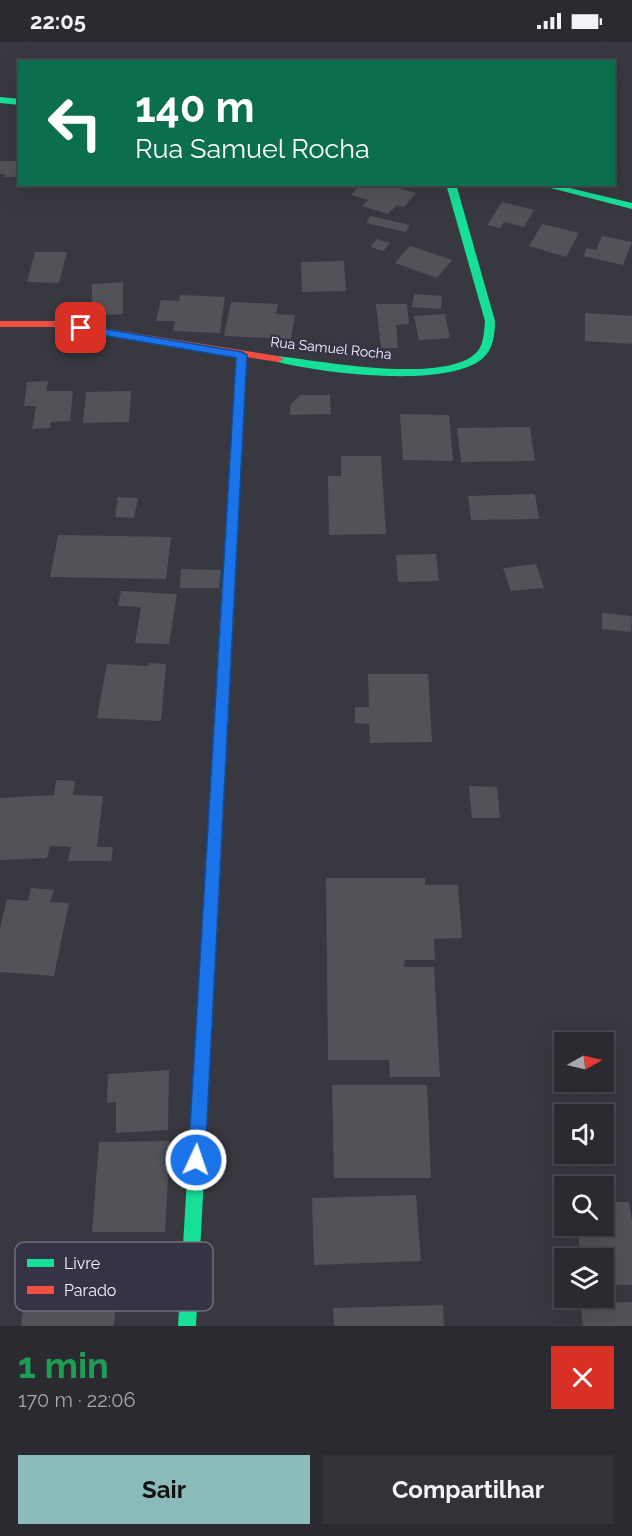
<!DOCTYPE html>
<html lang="pt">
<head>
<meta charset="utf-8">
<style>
  body { margin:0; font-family:Raleway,sans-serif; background:#323238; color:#f1f3f6; height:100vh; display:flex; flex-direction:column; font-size:22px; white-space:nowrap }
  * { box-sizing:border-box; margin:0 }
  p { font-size:20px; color:#a5a7ab }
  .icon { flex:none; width:33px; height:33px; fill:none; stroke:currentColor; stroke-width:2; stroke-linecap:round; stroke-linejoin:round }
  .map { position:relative; height:1284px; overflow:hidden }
  .drawer { display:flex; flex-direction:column; background:#2a2a30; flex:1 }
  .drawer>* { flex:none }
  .banner { position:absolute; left:18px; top:18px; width:597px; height:126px; border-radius:0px; box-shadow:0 6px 24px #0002,0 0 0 2px #46464c; background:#0b6e4f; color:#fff; overflow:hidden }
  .needle { width:39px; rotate:82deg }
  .buttons { position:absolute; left:554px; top:990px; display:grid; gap:12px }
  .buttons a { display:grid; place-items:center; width:60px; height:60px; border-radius:0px; background:#2a2a30; box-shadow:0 6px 24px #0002,0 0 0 2px #46464c; font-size:30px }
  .pin { position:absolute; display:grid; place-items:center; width:51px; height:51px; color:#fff; margin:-26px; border-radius:12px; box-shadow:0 3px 9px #0006 }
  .me { position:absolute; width:66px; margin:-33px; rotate:3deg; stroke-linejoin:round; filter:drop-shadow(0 0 4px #0008) }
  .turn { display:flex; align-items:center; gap:21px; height:126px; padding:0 18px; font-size:27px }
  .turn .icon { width:78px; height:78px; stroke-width:2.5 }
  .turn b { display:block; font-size:42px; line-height:51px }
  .round { display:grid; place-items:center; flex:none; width:63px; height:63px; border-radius:0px; background:#323238 }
  .head { display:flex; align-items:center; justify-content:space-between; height:102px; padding:0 18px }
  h1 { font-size:36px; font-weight:700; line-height:45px; color:#1e9e55 }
  .primary-button { display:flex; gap:12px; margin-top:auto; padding:12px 18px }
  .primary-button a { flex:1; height:69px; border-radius:0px; background:#8bbbb9; color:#111; font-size:24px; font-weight:700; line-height:69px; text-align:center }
  .primary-button a+a { background:#323238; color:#f1f3f6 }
  .status { display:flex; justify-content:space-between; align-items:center; height:42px; padding:0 30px; background:#2a2a30; direction:ltr }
  .status svg { height:16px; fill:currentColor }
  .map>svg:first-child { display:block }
</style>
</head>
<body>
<div class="status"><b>22:05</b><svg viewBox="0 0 49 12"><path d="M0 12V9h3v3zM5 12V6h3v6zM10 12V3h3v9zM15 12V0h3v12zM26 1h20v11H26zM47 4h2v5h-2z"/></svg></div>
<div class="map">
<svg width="632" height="1284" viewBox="0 0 632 1284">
  <rect width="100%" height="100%" fill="#383840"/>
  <path fill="#525259" d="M0 119H20V131H16L15 135H4L5 132H0Z
    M361 142H385L416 151 404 165 397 163 388 172 362 164 368 158 351 153Z
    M502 160 534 168 524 185 504 180 500 186 487 183Z
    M370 174 410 183 406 190 366 181Z
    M542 182 579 191 566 215 529 204Z
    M602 194 632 200 623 223 583 214 587 206 596 208Z
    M377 197 390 201 383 209 370 205Z
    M410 204 452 218 437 236 395 221Z
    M35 210H67L59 241 27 240Z
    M344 219 346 249 302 250 301 220Z
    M123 240V272L92 274V242Z
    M414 252 442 254 441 267 412 265Z
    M180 253 225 255 220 291 173 289 175 279H156L161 258 179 259Z
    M231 260 278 262 276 272 295 273 291 297 224 294Z
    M376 262H407L409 282 396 283 398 306H381Z
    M585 271 632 274V302L585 299Z
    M445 272 450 296 419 298 414 274Z
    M48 339 46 349H73L70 379 51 380 50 386 32 387 36 364H24L27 340Z
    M131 349 129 380 83 381 86 350Z
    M300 353H330L331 372 290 373V363Z
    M400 372 449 373 453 419 403 418Z
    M530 385 535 419 461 420 457 386Z
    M341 414H381L386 492 329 493 328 434H341Z
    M535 452 539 477 471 478 468 454Z
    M118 455 138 456 134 476 115 475Z
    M58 493 171 495 166 537 50 535Z
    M436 512 439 539 398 540 396 513Z
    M536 522 544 546 511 549 503 526Z
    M181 527 221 528 219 546H180Z
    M121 549 177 552 169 602 135 601 141 565 118 564Z
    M602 571 632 574 631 590 602 587Z
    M149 621 166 622 161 679 97 676 107 622 148 624Z
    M368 632H428L432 700 370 701 369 682 355 681V665H369Z
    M56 738 75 739 73 753 103 754 97 805H113L111 819H68L71 805 50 804 47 816 0 818V756L54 753Z
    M469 744 497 745 500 776H472Z
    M326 836H425V843H458L462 896 434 897 435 918H405L404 925H434L440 1035H390L389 1018H328Z
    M31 846 54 848 50 860 69 861 54 934 0 930V886L7 857 28 859Z
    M169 1028 168 1088 116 1091V1060L107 1061 108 1032Z
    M332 1043H427L431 1136H334Z
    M170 1099 165 1190H92L99 1100Z
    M416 1153 421 1219 314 1223 312 1156Z
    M603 1160H629L632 1179V1243H603V1216H581L577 1184H603Z
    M118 1218 114 1284H21L28 1220Z
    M632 1260V1284H583L580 1261Z
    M443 1263 444 1284H334L333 1266Z"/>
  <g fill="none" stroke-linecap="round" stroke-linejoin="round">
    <path fill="#16e098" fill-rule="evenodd" d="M0 55 20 57V63L0 61Z
      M446 142H456L495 279C495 293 493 308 482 317 445 347 319 331 274 319L272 317 278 314C320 319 446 343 477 310 484 302 484 289 485 279Z
      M535 142H553L632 161V167Z
      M242 310 247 313 232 606 225 611 218 606 237 313Z
      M216 775 221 777 223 781 196 1284H178L209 781 211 777Z"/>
    <path fill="#f24e42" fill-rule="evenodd" d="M0 279H59L278 314 284 317 278 320 59 285H0Z
      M225 601 232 606 223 781 221 785 216 787 211 785 209 781 218 606Z"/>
  </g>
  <path fill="#1a73e8" stroke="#114b97" stroke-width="1.5" d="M81 283 242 310 247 313 205 1118 202 1124 196 1127 190 1124 188 1118 236 316 78 289 76 286Z"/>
  <g text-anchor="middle" stroke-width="4.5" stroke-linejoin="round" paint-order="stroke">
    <g font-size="14" fill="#f4f3fd" stroke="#353444">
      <text transform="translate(331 306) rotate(6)" y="5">Rua Samuel Rocha</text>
    </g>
  </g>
  <rect x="15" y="1200" width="198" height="69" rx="9" fill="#353444" stroke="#6e6d7c" stroke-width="1.5"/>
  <rect x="27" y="1217" width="27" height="8" fill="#16e098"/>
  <rect x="27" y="1244" width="27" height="8" fill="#f24e42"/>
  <g font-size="16" fill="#f4f3fd">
    <text x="64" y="1227">Livre</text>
    <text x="64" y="1254">Parado</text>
  </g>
</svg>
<div class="buttons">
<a><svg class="needle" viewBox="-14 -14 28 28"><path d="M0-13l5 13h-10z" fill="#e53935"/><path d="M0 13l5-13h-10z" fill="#a5a7ab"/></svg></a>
<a><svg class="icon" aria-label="sound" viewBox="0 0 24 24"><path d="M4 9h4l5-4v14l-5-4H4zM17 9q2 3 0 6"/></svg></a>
<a><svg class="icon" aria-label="search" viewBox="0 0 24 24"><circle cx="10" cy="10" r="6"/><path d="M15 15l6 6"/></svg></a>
<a><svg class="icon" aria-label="layers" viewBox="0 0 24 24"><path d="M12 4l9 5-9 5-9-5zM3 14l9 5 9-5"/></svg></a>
</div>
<div class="pin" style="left:81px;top:286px;background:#d93025"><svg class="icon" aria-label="arrive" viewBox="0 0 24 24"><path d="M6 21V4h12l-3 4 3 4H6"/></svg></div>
<svg class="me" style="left:196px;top:1118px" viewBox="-20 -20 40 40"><circle r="17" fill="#1a73e8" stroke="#fff" stroke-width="3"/><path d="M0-11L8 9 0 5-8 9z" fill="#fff"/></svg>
<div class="banner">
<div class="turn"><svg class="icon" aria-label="left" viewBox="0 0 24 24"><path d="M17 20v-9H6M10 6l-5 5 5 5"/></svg><div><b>140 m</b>Rua Samuel Rocha</div></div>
</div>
</div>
<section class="drawer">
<div class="head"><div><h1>1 min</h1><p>170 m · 22:06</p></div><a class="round" style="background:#d93025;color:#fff"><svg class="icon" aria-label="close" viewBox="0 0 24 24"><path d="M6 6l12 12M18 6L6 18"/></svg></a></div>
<div class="primary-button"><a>Sair</a><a>Compartilhar</a></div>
</section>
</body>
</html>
